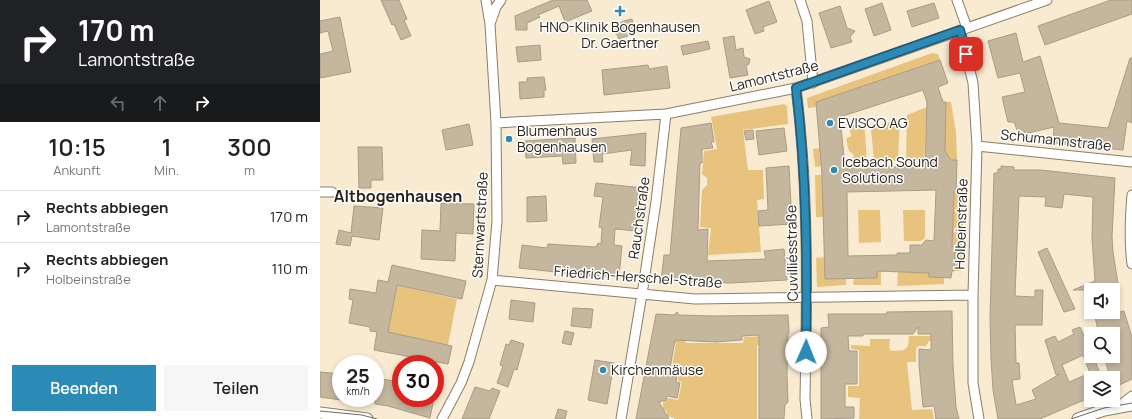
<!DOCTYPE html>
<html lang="de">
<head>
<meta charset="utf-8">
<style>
  body { margin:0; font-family:Manrope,sans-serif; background:#f6f6f6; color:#222; height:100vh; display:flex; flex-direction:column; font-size:15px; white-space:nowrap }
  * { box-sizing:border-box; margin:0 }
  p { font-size:13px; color:#767676 }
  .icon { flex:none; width:22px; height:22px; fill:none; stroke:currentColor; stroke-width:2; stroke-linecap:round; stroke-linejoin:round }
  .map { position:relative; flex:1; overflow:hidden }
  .side { display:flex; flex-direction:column; background:#fff; width:320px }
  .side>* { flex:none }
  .top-card { background:#202124; color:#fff; overflow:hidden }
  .tools { position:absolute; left:764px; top:283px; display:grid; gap:8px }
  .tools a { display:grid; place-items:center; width:36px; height:36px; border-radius:0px; background:#fff; box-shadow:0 2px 6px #0003; font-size:20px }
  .speed { position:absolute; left:12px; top:355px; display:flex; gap:8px; font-size:20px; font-weight:700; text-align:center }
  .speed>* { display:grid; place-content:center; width:52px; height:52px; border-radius:50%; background:#fff; box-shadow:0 2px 6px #0003; line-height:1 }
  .speed small { font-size:10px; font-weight:400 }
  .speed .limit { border:6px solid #d22; background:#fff; color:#111 }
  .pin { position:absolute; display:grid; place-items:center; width:34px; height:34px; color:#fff; margin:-17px; border-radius:8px; box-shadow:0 2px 6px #0006 }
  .me { position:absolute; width:44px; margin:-22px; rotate:1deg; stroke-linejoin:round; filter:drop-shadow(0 0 3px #0008) }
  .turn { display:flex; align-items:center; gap:14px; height:84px; padding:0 12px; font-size:18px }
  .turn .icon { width:52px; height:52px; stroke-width:2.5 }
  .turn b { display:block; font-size:28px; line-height:34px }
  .lanes { display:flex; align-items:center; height:38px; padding:0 12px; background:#0003; justify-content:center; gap:20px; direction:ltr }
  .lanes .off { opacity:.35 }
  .eta { display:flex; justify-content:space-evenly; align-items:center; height:68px; text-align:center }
  .eta b { font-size:24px; font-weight:600; line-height:28px }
  .cta { display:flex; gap:8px; margin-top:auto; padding:8px 12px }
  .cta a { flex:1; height:46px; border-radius:0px; background:#2c8ab6; color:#fff; font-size:16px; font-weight:600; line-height:46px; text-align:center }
  .cta a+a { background:#f6f6f6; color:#222 }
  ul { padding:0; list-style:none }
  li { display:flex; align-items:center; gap:12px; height:52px; padding:0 12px; border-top:1px solid #e0e0e0 }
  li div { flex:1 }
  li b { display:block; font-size:15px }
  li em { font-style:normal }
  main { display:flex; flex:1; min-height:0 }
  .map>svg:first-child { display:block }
</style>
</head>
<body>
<main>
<section class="side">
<div class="top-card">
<div class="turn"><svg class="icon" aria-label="right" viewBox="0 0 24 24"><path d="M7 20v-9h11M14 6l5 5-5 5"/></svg><div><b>170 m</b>Lamontstraße</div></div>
<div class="lanes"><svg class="icon off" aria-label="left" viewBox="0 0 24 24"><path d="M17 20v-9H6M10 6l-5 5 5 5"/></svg><svg class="icon off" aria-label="ahead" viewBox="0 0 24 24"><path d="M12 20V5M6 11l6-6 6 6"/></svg><svg class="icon" aria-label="right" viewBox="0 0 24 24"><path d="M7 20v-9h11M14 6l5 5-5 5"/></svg></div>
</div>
<div class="eta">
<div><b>10:15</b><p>Ankunft</p></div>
<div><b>1</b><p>Min.</p></div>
<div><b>300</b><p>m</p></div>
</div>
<ul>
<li><svg class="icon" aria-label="right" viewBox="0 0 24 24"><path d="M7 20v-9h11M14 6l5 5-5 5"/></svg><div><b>Rechts abbiegen</b><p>Lamontstraße</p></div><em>170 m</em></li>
<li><svg class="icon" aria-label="right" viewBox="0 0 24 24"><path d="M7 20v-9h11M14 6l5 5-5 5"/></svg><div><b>Rechts abbiegen</b><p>Holbeinstraße</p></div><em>110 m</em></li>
</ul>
<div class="cta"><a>Beenden</a><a>Teilen</a></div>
</section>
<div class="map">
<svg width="812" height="419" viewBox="0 0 812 419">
  <rect width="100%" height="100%" fill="#f9ebd1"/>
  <path fill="#e8c37d" d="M612 53 618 54 620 60 496 102V107L488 108 487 98Z
    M626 102H631L636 132 637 160H629L625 154Z
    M464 104 467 106 468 124 423 130 428 170H443L444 199 437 200 441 252 388 255 391 228 380 227 382 190 387 185V178L382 174 384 151 397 149 391 117Z
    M607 107 604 161 586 160 587 115Z
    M580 118 578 161 554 160 551 129Z
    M544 120 547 161H534L533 154 529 151 526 139 531 136 529 125Z
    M500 148 501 166 495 167 493 149Z
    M495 175H502L504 217H496Z
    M641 191 644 193 641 271H634L635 247H632L634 192Z
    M538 210H560L561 242 539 243Z
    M583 210H605V238L601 241H584Z
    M505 257V279H526V285L497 287 496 258Z
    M557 271H561V285H533L534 279 557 278Z
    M578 272 609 273V277L624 278V284L577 286Z
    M77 285 137 299 128 345 68 332Z
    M451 336V345H437V419H354V418L347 416V412L343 409V402L348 398 358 400 362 382 358 381V375L351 373 356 343 349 341 350 338H365L366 343H423L424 337Z
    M589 336H611L612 341H609L606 346H598L596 349V362H587L592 410 612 409 614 419H539L540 398 528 397V386H539V350L531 349V345L550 346V339H570L569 348 571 351 584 350 588 346Z"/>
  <path fill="#c4b79e" stroke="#a99c84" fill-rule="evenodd" d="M61 0H79L87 19 84 20 91 36 81 40 74 24 72 25Z
    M233 0H267L272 11 245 22 239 6 218 15 220 17 207 23V30H196L195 16Z
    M791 0H812V14L725 45 718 26Z
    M449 1 457 22 443 27 444 31 435 34 426 10Z
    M562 3 571 30 554 36 545 9Z
    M614 3 619 18 592 27 587 11Z
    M520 6 527 28 535 31 530 37 532 42 511 48 499 13Z
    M20 17 31 72 0 78V54L13 51 8 31 0 33V21Z
    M312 19 315 33 299 39 293 27 304 21Z
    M696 33 703 62 720 56 739 123 788 128 810 58H812V123L807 121 803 150 733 143 734 127 704 134V130H697L694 122H688L682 97 705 92 702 81 700 73 678 78 668 41Z
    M414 36 416 50 423 48 424 57 430 59 429 64 426 66 428 75 410 78 403 38Z
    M388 41 390 49 363 55 361 46Z
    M220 45 221 60 198 62 196 47Z
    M620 60 628 83 618 87 623 102H626L625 151 631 160H637L636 192H634L632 247H635L634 271H632L631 278 609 277V273L557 271V278L505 279 502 175 496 102ZM603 90 607 102 605 168 551 166 525 167 520 117ZM616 190 614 241 606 240 604 242 602 245H590V253H577V255L528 256 527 192Z
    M328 65 329 69 347 66 350 88 284 95 282 70Z
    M224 77 226 90H224V97L200 99 199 82H207V78Z
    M391 123 394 142H391L393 148 382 149V163H380L378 230 388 229 387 261 446 259 444 251 464 249 467 280 411 283 341 281 344 255H350L361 128Z
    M149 124 153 145 126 150 122 130Z
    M464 128 467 151 439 155 436 131Z
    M433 130 434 139 426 140 424 131Z
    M326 133 325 166 310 165 312 150 282 154 283 162H274L272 139Z
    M255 138 256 163 243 164 242 156 206 158 205 141Z
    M38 147H62L63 180H51V188H39Z
    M469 166 472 224 439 226 438 211 448 210 446 168Z
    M681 166 694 167V170H721L795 178 792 237 793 252 799 290H753L775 281 772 238 773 197 744 194 742 208 725 206 726 197 699 196 695 296 715 297V290H723L722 325H695L696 363H699L700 379 692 380 696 405 716 399 712 390 740 374 736 375 725 340 735 336 738 342 754 334 752 330 760 327 771 352V356H773L782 378H773L771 374V397L720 419H678L673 390 671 359 670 318 674 173H678V169H681ZM763 355 770 373 749 382 742 365Z
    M276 183 324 188 321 210H318L316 231 295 229 294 245 302 246 299 277 273 275V276L199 268 202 245 227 248 228 244 276 247 278 243 281 244 282 228 279 227 283 197 274 196Z
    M226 196 227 221 207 222V197Z
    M121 203 154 204 153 234 136 233 135 261 101 259 102 230 120 231Z
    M34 206 63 208 59 240 32 236 30 246 16 244 19 230 31 233Z
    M727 248 755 309 744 312 718 252Z
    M72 265 146 281 142 299 77 285 68 332 132 346 128 364 54 350 57 332 50 331V327L29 323 33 300 29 299 30 289 56 293 58 280 68 282Z
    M191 300 215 303 213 322 189 319Z
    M253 308 273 309 271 328 251 326Z
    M632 311 633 365 636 407 639 419H616L614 406 603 407 599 365V349L611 350V334H598V327L593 334H543V336H528L529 351H537V384H525V407H534V418L501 419V328L509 327 508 314H566L567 312Z
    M804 311 812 337V379L793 388V378H790L786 363 793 360V334H786L784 328 778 330 775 317Z
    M357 312 359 315 394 316 468 315 469 332 468 335 467 375 468 402 465 405 464 419H439V335L422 336V340L396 342 355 340 349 374 357 375 356 382 360 383 357 398 347 396 346 400 339 402 349 419H316L336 314 354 315Z
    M245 331 254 333 251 345 242 343Z
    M191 340 204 344 197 370 194 369 188 387 177 383 183 366 180 365 186 344 189 345Z
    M275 360 294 363 287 404 268 400Z
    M0 372 21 374V400L0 397Z
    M55 378 81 382V398H114L110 418 68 406 55 404Z
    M155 387 170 391 172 388 180 391 169 419H142Z
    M238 409 247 411 245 419H235Z"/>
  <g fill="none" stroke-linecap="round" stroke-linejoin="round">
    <defs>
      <path id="minor" d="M480 0 487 21 493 83
        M637 0 647 28
        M170 24 176 7 181 0
        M640 30 653 83 657 146 653 295V383L659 419
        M476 88C489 191 487 295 485 399L487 419
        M176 123 346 114 476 88 727 0
        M657 146 812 162
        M0 192H12
        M812 195C810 218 809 241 812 264
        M172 280 375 299 653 295
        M798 407 812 396
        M122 419 141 383 149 362 172 280 177 221 176 123 170 24 166 0
        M301 419 322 294 336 202 346 114"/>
      <path id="tertiary" d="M0 413 47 419
        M758 419 784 410 812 405"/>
    </defs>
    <use href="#minor" stroke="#8a7e66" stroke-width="11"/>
    <use href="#tertiary" stroke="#8a7e66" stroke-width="13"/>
    <use href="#minor" stroke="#fff" stroke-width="9"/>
    <use href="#tertiary" stroke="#fff" stroke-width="11"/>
    <path stroke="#736b5c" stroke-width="1" d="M0 411 42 415 57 419
      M751 419 784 408 812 403"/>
  </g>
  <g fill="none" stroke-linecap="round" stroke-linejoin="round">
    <defs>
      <path id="route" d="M486 352C487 264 487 176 476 88L640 30 646 54"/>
    </defs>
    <use href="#route" stroke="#1d5a76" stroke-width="10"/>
    <use href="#route" stroke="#2c8ab6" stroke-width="7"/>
  </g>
  <g fill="#2c8ab6" stroke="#fff" stroke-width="1.5">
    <path d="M298 5h4v4h4v4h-4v4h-4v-4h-4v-4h4z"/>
    <circle cx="510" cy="123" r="4"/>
    <circle cx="189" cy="139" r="4"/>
    <circle cx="514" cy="170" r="4"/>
    <circle cx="283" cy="370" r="4"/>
  </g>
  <g text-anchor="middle" stroke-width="3" stroke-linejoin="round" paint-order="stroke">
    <g font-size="14" fill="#272219" stroke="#fff" text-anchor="start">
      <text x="300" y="32" text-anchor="middle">HNO-Klinik Bogenhausen<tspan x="300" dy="16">Dr. Gaertner</tspan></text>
      <text x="518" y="128">EVISCO AG</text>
      <text x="197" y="136">Blumenhaus<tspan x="197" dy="16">Bogenhausen</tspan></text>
      <text x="522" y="167">Icebach Sound<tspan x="522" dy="16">Solutions</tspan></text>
      <text x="291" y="375">Kirchenmäuse</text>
    </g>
    <g font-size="14" fill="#272219" stroke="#fff">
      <text transform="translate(454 76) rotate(-14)" y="5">Lamontstraße</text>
      <text transform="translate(736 140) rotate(6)" y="5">Schumannstraße</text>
      <text transform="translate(319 218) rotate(-82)" y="5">Rauchstraße</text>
      <text transform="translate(641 224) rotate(-88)" y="5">Holbeinstraße</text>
      <text transform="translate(160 225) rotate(-87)" y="5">Sternwartstraße</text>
      <text transform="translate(472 253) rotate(-91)" y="5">Cuvilliésstraße</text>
      <text transform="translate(318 277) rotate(4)" y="5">Friedrich-Herschel-Straße</text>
    </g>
    <g font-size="16" font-weight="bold" fill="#272219" stroke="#fff">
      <text x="78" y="202">Altbogenhausen</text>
    </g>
  </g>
</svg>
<div class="tools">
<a><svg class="icon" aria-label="sound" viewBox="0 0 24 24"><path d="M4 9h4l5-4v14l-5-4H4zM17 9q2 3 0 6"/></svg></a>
<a><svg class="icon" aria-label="search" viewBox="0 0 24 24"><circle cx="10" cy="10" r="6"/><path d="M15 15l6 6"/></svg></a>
<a><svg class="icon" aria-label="layers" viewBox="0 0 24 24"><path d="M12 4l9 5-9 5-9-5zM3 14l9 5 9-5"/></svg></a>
</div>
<div class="speed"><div>25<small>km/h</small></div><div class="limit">30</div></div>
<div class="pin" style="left:646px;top:54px;background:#d93025"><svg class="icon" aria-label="arrive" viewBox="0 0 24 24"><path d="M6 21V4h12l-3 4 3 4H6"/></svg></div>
<svg class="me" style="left:486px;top:352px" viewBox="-20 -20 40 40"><circle r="19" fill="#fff"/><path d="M0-13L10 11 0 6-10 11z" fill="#2c8ab6"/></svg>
</div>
</main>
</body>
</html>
